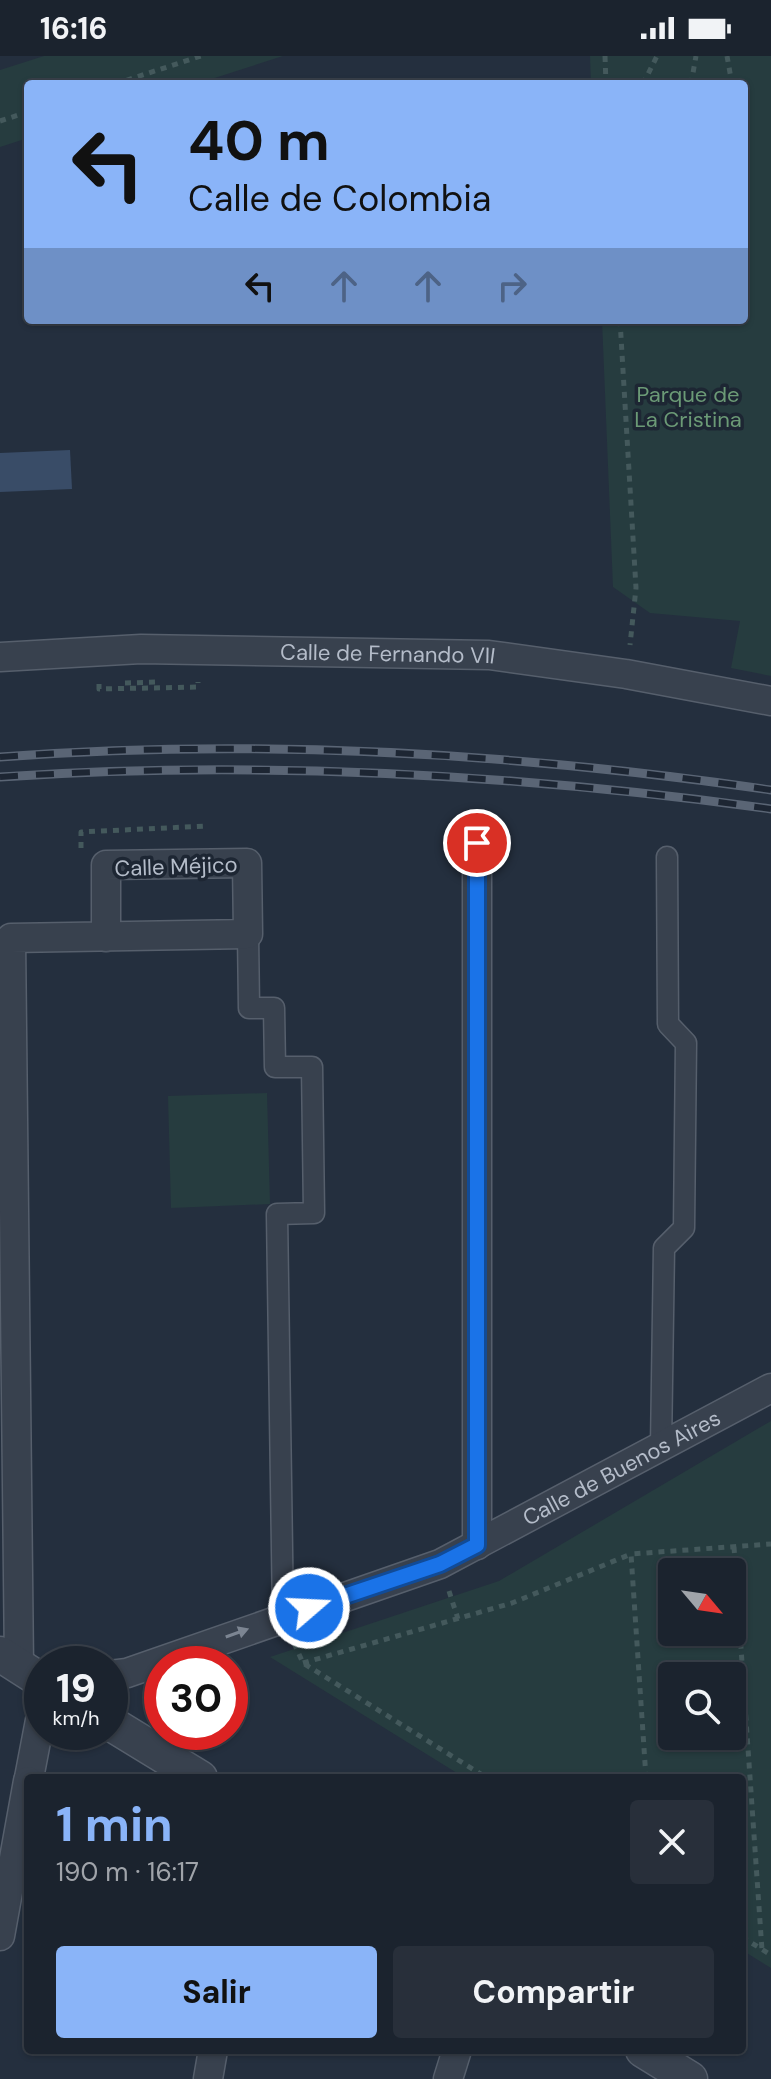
<!DOCTYPE html>
<html lang="es">
<head>
<meta charset="utf-8">
<style>
  body { margin:0; font-family:"DM Sans",sans-serif; background:#282f3a; color:#f1f3f6; height:100vh; display:flex; flex-direction:column; font-size:30px; white-space:nowrap }
  * { box-sizing:border-box; margin:0 }
  p { font-size:26px; color:#a0a4aa }
  .icon { flex:none; width:44px; height:44px; fill:none; stroke:currentColor; stroke-width:2; stroke-linecap:round; stroke-linejoin:round }
  .map { position:relative; flex:1; overflow:hidden }
  .side { position:absolute; left:24px; top:1718px; width:722px; height:280px; display:flex; flex-direction:column; background:#1b232e; border-radius:8px; box-shadow:0 2px 6px #0004,0 0 0 2px #39404a }
  .side>* { flex:none }
  .top-card { position:absolute; left:24px; top:24px; width:724px; height:244px; border-radius:8px; box-shadow:0 2px 6px #0004,0 0 0 2px #39404a; background:#8ab4f8; color:#111; overflow:hidden }
  .needle { width:52px; rotate:119deg }
  .fabs { position:absolute; left:658px; top:1502px; display:grid; gap:16px }
  .fabs a { display:grid; place-items:center; width:88px; height:88px; border-radius:8px; background:#1b232e; box-shadow:0 2px 6px #0004,0 0 0 2px #39404a; font-size:40px }
  .speed { position:absolute; left:24px; top:1590px; display:flex; gap:16px; font-size:40px; font-weight:700; text-align:center }
  .speed>* { display:grid; place-content:center; width:104px; height:104px; border-radius:50%; background:#1b232e; box-shadow:0 2px 6px #0004,0 0 0 2px #39404a; line-height:1 }
  .speed small { font-size:20px; font-weight:400 }
  .speed .limit { border:12px solid #d22; background:#fff; color:#111 }
  .pin { position:absolute; display:grid; place-items:center; width:68px; height:68px; color:#fff; margin:-34px; border:4px solid #fff; border-radius:50%; box-shadow:0 2px 8px #0007 }
  .me { position:absolute; width:88px; margin:-44px; rotate:71deg; stroke-linejoin:round; filter:drop-shadow(0 0 6px #0008) }
  .turn { display:flex; align-items:center; gap:28px; height:168px; padding:0 32px; font-size:36px }
  .turn .icon { width:104px; height:104px; stroke-width:2.5 }
  .turn b { display:block; font-size:56px; line-height:68px }
  .lanes { display:flex; align-items:center; height:76px; padding:0 32px; background:#0003; justify-content:center; gap:40px; direction:ltr }
  .lanes .off { opacity:.35 }
  .round { display:grid; place-items:center; flex:none; width:84px; height:84px; border-radius:8px; background:#282f3a }
  .summary { display:flex; align-items:center; justify-content:space-between; height:136px; padding:0 32px }
  h1 { font-size:48px; font-weight:700; line-height:60px; color:#8ab4f8 }
  .button { display:flex; gap:16px; margin-top:auto; padding:16px 32px }
  .button a { flex:1; height:92px; border-radius:8px; background:#8ab4f8; color:#111; font-size:32px; font-weight:700; line-height:92px; text-align:center }
  .button a+a { background:#282f3a; color:#f1f3f6 }
  .status { display:flex; justify-content:space-between; align-items:center; height:56px; padding:0 40px; background:#1b232e; direction:ltr }
  .status svg { height:22px; fill:currentColor }
  .map>svg:first-child { display:block }
</style>
</head>
<body>
<div class="status"><b>16:16</b><svg viewBox="0 0 49 12"><path d="M0 12V9h3v3zM5 12V6h3v6zM10 12V3h3v9zM15 12V0h3v12zM26 1h20v11H26zM47 4h2v5h-2z"/></svg></div>
<div class="map">
<svg width="771" height="2023" viewBox="0 0 771 2023">
  <rect width="100%" height="100%" fill="#242f3e"/>
  <path fill="#263c3f" fill-rule="evenodd" d="M44 0H283L196 28H28V82L0 91V14Z
    M590 0H771V620L731 612 740 565 650 557 613 531 602 264H744V28H591Z
    M267 1037 270 1148 171 1152 168 1040Z
    M771 1365V1912L742 1894V1722H465L270 1601 499 1525ZM732 1516V1576H672V1516ZM672 1620H732V1680H672Z"/>
  <path fill="#394c67" d="M70 394 72 433 0 436V397Z"/>
  <g fill="none" stroke-linecap="round" stroke-linejoin="round">
    <defs>
      <path id="pedestrian" d="M248 878 249 952H274L275 1011H312L314 1157 277 1158 283 1561
        M661 1391 664 1192 684 1172 686 987 668 968 667 801"/>
      <g id="minor">
        <path id="s1" d="M0 601 141 593 489 599 626 618 771 645"/>
        <path d="M477 787V1489"/>
        <path d="M19 1610 11 882 248 878 247 807 106 809V881"/>
        <path id="s2" d="M110 1619 127 1617 440 1508 771 1332"/>
        <path d="M29 1722 42 1654"/>
        <path d="M0 1880 28 1725"/>
        <path d="M208 2023 213 1994"/>
        <path d="M448 2023 457 1994"/>
      </g>
      <path id="tertiary" d="M0 1598 42 1625
        M110 1667 200 1722
        M643 1994 690 2023"/>
    </defs>
    <use href="#pedestrian" stroke="#565f6c" stroke-width="23"/>
    <use href="#minor" stroke="#565f6c" stroke-width="31"/>
    <use href="#tertiary" stroke="#565f6c" stroke-width="37"/>
    <path stroke="#44595c" stroke-width="5" stroke-dasharray="6 6" stroke-linecap="butt" d="M605 0 606 28
      M727 0 732 28
      M115 28 201 0
      M643 28 657 0
      M691 28 696 0
      M0 65 28 56
      M620 264 636 532 630 589
      M125 627 159 626
      M99 628V633L198 631V626
      M81 792V776L207 770
      M734 1491 762 1894
      M449 1535 458 1563
      M294 1587 303 1607 487 1722
      M303 1607 512 1547 631 1498
      M646 1722 631 1498 771 1488
      M742 1881 771 1899"/>
    <use href="#pedestrian" stroke="#38414e" stroke-width="20"/>
    <use href="#minor" stroke="#38414e" stroke-width="28"/>
    <use href="#tertiary" stroke="#38414e" stroke-width="34"/>
    <defs>
      <path id="rail" d="M0 701C256 682 517 697 771 734
        M0 721C257 704 516 718 771 753"/>
    </defs>
    <use href="#rail" stroke="#5a6575" stroke-width="9"/>
    <use href="#rail" stroke="#1d2633" stroke-width="6" stroke-dasharray="18" stroke-linecap="butt"/>
  </g>
  <defs><path id="oneway-solid" d="M-6-.8H1V-3.2L6.5 0L1 3.2V.8H-6Z" transform="scale(2)"/></defs>
  <use fill="#7c8592" href="#oneway-solid" transform="translate(237 1577) rotate(-20)"/>
  <g fill="none" stroke-linecap="round" stroke-linejoin="round">
    <defs>
      <path id="route" d="M309 1552 440 1508 477 1489V787"/>
    </defs>
    <use href="#route" stroke="#114b97" stroke-width="20"/>
    <use href="#route" stroke="#1a73e8" stroke-width="14"/>
  </g>
  <g text-anchor="middle" stroke-width="7" stroke-linejoin="round" paint-order="stroke">
    <g font-size="22" fill="#6b9a76" stroke="#1d2633">
      <text x="688" y="346">Parque de<tspan x="688" dy="25">La Cristina</tspan></text>
    </g>
    <g font-size="22" fill="#b4bcc9" stroke="#1d2633">
      <text dy="8" stroke="none"><textPath href="#s1" startOffset="388">Calle de Fernando VII</textPath></text>
      <text transform="translate(176 810) rotate(-2)" y="8">Calle Méjico</text>
      <text dy="8" stroke="none"><textPath href="#s2" startOffset="554">Calle de Buenos Aires</textPath></text>
    </g>
  </g>
</svg>
<div class="fabs">
<a><svg class="needle" viewBox="-14 -14 28 28"><path d="M0-13l5 13h-10z" fill="#e53935"/><path d="M0 13l5-13h-10z" fill="#a0a4aa"/></svg></a>
<a><svg class="icon" aria-label="search" viewBox="0 0 24 24"><circle cx="10" cy="10" r="6"/><path d="M15 15l6 6"/></svg></a>
</div>
<div class="speed"><div>19<small>km/h</small></div><div class="limit">30</div></div>
<div class="pin" style="left:477px;top:787px;background:#d93025"><svg class="icon" aria-label="arrive" viewBox="0 0 24 24"><path d="M6 21V4h12l-3 4 3 4H6"/></svg></div>
<svg class="me" style="left:309px;top:1552px" viewBox="-20 -20 40 40"><circle r="17" fill="#1a73e8" stroke="#fff" stroke-width="3"/><path d="M0-11L8 9 0 5-8 9z" fill="#fff"/></svg>
<div class="top-card">
<div class="turn"><svg class="icon" aria-label="left" viewBox="0 0 24 24"><path d="M17 20v-9H6M10 6l-5 5 5 5"/></svg><div><b>40 m</b>Calle de Colombia</div></div>
<div class="lanes"><svg class="icon" aria-label="left" viewBox="0 0 24 24"><path d="M17 20v-9H6M10 6l-5 5 5 5"/></svg><svg class="icon off" aria-label="ahead" viewBox="0 0 24 24"><path d="M12 20V5M6 11l6-6 6 6"/></svg><svg class="icon off" aria-label="ahead" viewBox="0 0 24 24"><path d="M12 20V5M6 11l6-6 6 6"/></svg><svg class="icon off" aria-label="right" viewBox="0 0 24 24"><path d="M7 20v-9h11M14 6l5 5-5 5"/></svg></div>
</div>
<section class="side">
<div class="summary"><div><h1>1 min</h1><p>190 m · 16:17</p></div><a class="round"><svg class="icon" aria-label="close" viewBox="0 0 24 24"><path d="M6 6l12 12M18 6L6 18"/></svg></a></div>
<div class="button"><a>Salir</a><a>Compartir</a></div>
</section>
</div>
</body>
</html>
